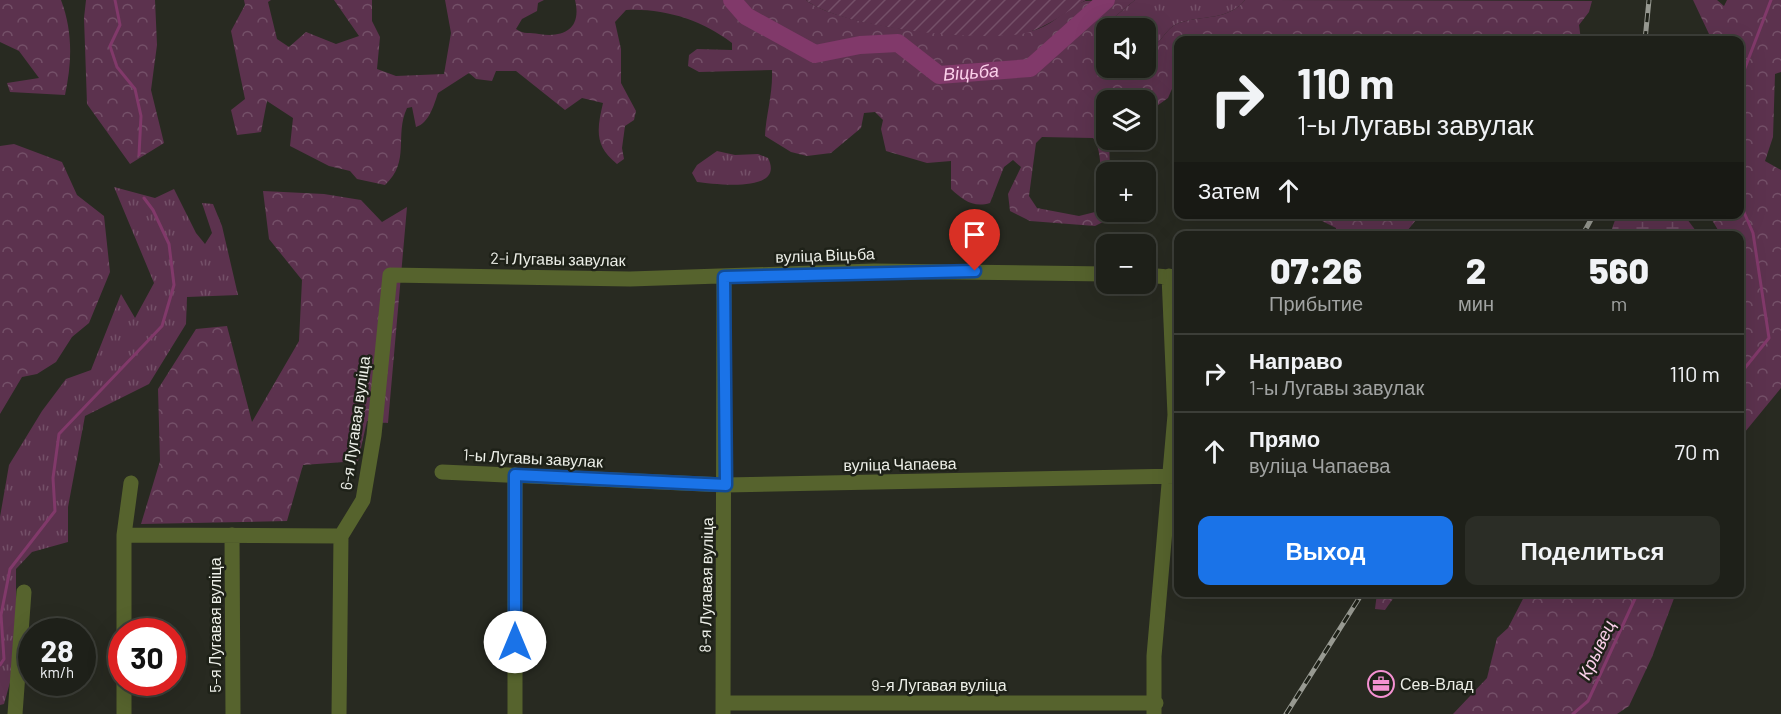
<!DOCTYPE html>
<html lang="ru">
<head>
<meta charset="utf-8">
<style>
  body { margin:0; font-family:Barlow,sans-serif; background:#2b2d26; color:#f1f3f6; height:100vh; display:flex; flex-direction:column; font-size:22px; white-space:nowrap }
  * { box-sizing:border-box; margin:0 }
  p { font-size:20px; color:#a1a3a2 }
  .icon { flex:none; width:33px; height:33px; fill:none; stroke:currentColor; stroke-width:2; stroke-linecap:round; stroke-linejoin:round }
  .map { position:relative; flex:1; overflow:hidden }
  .side { position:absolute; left:1174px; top:231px; width:570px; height:366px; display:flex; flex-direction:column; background:#1e2019; border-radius:12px; box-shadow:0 6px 24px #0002,0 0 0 2px #3c3e38 }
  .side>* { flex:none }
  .banner { position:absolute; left:1174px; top:36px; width:570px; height:183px; border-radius:12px; box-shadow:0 6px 24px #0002,0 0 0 2px #3c3e38; background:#1e2019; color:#f1f3f6; overflow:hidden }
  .fabs { position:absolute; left:1096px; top:18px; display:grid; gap:12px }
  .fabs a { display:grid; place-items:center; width:60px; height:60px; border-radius:12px; background:#1e2019; box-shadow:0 6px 24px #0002,0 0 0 2px #3c3e38; font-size:30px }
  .speed { position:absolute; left:18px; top:618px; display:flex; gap:12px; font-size:30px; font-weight:700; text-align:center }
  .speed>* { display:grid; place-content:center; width:78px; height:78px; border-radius:50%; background:#1e2019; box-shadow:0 6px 24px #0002,0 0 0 2px #3c3e38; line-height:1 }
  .speed small { font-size:15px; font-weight:400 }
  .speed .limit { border:9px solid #d22; background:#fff; color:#111 }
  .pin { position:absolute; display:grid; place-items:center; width:51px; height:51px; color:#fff; margin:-62px -26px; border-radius:50% 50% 50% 0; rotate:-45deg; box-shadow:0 0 6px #0007 }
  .pin .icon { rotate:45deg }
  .me { position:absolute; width:66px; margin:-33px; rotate:0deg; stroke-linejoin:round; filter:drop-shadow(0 0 4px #0008) }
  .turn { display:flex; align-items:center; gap:21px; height:126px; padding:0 24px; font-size:27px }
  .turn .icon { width:78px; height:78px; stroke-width:2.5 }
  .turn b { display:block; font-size:42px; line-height:51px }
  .then { display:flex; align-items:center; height:57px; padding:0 24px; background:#0003; gap:12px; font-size:22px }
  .eta { display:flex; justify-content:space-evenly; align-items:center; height:102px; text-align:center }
  .eta b { font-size:36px; font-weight:800; line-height:42px }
  .button { display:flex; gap:12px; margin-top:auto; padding:12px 24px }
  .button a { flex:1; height:69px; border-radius:12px; background:#1a73e8; color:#fff; font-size:24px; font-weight:800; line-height:69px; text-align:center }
  .button a+a { background:#2b2d26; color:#f1f3f6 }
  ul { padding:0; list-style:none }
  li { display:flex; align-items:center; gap:18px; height:78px; padding:0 24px; border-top:2px solid #3c3e38 }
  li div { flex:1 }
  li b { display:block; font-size:22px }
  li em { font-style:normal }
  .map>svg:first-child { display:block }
</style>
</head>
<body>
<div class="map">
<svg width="1781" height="714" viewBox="0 0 1781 714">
  <defs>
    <pattern id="grass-tufts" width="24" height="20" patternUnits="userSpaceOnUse" patternTransform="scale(1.5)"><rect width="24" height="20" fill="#5c324e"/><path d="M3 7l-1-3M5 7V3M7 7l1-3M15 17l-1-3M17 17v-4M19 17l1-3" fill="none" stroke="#745068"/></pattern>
    <pattern id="forest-crowns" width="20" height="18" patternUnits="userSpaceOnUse" patternTransform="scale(1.5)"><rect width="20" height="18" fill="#5c324e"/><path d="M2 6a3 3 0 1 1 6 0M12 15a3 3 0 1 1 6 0" fill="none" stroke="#745068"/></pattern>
    <pattern id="wetland-marsh" width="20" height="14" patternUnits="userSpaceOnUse" patternTransform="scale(1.5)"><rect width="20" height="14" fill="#5c324e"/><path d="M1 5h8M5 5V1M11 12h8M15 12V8" fill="none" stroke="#745068"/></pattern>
    <pattern id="garden-furrows" width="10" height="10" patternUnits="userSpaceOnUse" patternTransform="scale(1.5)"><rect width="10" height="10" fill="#5c324e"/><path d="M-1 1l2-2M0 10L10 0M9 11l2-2" fill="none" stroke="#745068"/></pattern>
  </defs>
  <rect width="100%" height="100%" fill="#282a21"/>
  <path fill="url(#grass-tufts)" d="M1135 0H1245C1228 21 1202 15 1179 23 1165 27 1161 47 1146 49V28H1107V48L1099 44 1112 19Z
    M717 151 735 155 758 154 768 158C786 194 714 184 697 182L692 173 697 165Z
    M114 187 155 198 174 189 196 233 205 244 212 233 202 203 213 204 222 226 238 295 187 297 186 324 149 384 85 416 68 507V542L32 552 16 569V661L4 704 0 705V517L9 465 42 411 66 379 91 370 121 294 135 318 154 283Z"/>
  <path fill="url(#forest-crowns)" fill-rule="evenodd" d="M0 0H61C73 32 72 62 65 95L10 92 7 83 39 78 19 51 0 42Z
    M86 0H155L157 45 151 90 164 143 130 164 87 104 84 18Z
    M244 0H271L268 2 277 39 289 47 306 32 336 44 359 36 334 0H372V21L380 37 377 69 396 76 444 74 451 33 445 0H544L538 3 537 11 522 19 516 29C524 35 530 32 539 34 564 38 582 29 575 0H806C840 28 996 45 1038 29 1055 23 1068 7 1085 1 1098 0 1121 0 1135 0L1112 19 1099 44 1107 48V68H1146V49C1161 47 1165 27 1179 23 1202 15 1228 21 1245 0L1592 1 1589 12 1579 25 1581 40H1179V80L1175 82 1168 98 1154 108 1146 107V100H1122L1121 95 1107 100 1103 115 1109 140 1110 170 1107 172 1105 221 1095 226 1030 221 1010 211 1008 194 1021 167 1013 160 1004 167 990 203C973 208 963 200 951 189V161L927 163 886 151 881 129 883 120 875 112 864 113 861 128 831 153 807 156 791 152 765 136C766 114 773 94 772 70L699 72 688 66 689 55 697 49 732 50V43C702 20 664 8 626 10L615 22 621 49V83L636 111 634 120 625 126 622 148 624 159 617 164C594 146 597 129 603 103L582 98 565 110 516 71H496L492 81 476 79 469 73 438 93C434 105 429 123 416 127L412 107 407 108C394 136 411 161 385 185L357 179 350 171 329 166 290 146 293 118 267 101 261 132 237 135 231 110 245 99 231 31 245 5ZM1042 137 1093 138C1105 153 1100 194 1095 212L1079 216 1037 208 1029 196 1036 143Z
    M1693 0H1717L1724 6 1727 0H1781V72L1775 74 1773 137 1765 161 1781 170V388L1740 438V236L1721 235 1709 215 1740 214V40H1706L1709 34Z
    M14 144 62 162 77 195 104 216 110 272 89 323 72 337 56 362 37 374 22 377 0 414V146Z
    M263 191 324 194 361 200 382 222 407 207 388 423 367 421 358 461 303 465 287 521 141 524 160 461 158 389 196 329 227 326 252 422 299 341 302 280 269 239Z
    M1320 215V214L1420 215 1403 236 1336 235V228L1322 221Z
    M1377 593V592L1397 593 1385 610 1375 609Z
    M1526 593H1676L1652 657 1629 706 1617 714H1453L1487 678 1497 638 1508 628Z"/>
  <path fill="url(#wetland-marsh)" d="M1617 214 1684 215 1699 235H1610Z"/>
  <path fill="url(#garden-furrows)" d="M806 0H1086C1067 11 1048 27 1026 33 982 43 840 28 806 0Z"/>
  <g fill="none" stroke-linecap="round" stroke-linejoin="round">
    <path stroke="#81396a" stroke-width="3" d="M115 0 120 25 110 46 117 67 135 89 141 116 139 155
      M1740 81 1771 0
      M1740 203 1753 233 1769 338 1740 374
      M0 665 4 659 1 615 10 569 55 511 53 478 59 434 162 326 174 285 169 244 153 210 144 198
      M1573 714 1588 701 1638 592"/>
    <path stroke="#81396a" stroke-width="18" id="s1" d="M732 0 746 16 815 54 860 45 898 43 939 75 1030 68 1106 0"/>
    <path stroke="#56632d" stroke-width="15" d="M1146 275 1179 278
      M442 472 725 485 1179 476
      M515 475V714
      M124 535 341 536
      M232 535 233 714
      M124 632V535L131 483
      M723 703H1156
      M15 714 24 592
      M124 714V682
      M339 714 341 536 363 500 374 435 390 275 630 279 874 271 1107 274
      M723 714 724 277
      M1154 714V656L1175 415 1169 276"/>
    <defs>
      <path id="rail" d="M1645 40 1649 0
        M1582 236 1594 214
        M1286 714 1363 592"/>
    </defs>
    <use href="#rail" stroke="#989a92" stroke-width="5"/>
    <use href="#rail" stroke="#1e2118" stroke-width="3" stroke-dasharray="9" stroke-linecap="butt"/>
  </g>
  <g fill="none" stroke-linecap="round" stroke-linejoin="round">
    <defs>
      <path id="route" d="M515 642V475L726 485 724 277 975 271"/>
    </defs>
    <use href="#route" stroke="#114b97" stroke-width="15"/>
    <use href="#route" stroke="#1a73e8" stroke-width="10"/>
  </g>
  <defs>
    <symbol id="office-ring" viewBox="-11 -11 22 22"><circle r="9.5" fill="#1e2118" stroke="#f591d2" stroke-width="1.5"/><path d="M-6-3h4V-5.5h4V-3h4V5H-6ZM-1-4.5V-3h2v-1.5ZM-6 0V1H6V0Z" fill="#f591d2"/></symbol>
  </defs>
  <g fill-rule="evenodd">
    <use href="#office-ring" x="1366" y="669" width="30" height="30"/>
  </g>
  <g text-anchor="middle" stroke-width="5" stroke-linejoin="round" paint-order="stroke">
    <g font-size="16" fill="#eceee7" stroke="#1e2118">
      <text transform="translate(825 255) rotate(-2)" y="6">вуліца Віцьба</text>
      <text transform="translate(558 259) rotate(1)" y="6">2-і Лугавы завулак</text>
      <text transform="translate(355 423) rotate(-82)" y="6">6-я Лугавая вуліца</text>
      <text transform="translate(533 458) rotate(3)" y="6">1-ы Лугавы завулак</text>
      <text transform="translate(900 464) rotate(-1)" y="6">вуліца Чапаева</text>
      <text transform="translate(706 585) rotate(-89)" y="6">8-я Лугавая вуліца</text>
      <text transform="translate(215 625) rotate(-90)" y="6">5-я Лугавая вуліца</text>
      <text x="939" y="691">9-я Лугавая вуліца</text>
    </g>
    <g font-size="16" fill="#eceee7" stroke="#1e2118" text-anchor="start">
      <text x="1400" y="690">Сев-Влад</text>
    </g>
    <g font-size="18" font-style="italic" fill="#fbd0ea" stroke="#1e2118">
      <text dy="6" stroke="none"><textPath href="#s1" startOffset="268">Віцьба</textPath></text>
      <text transform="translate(1597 650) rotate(-65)" y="6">Крывец</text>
    </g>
  </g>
</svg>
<div class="fabs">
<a><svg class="icon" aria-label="sound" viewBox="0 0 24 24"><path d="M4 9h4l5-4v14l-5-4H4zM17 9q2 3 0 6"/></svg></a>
<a><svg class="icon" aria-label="layers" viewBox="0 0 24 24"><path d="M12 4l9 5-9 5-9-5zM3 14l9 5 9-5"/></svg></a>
<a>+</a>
<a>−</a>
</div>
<div class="speed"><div>28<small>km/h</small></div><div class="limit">30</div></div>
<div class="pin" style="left:975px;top:271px;background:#d93025"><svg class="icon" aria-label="arrive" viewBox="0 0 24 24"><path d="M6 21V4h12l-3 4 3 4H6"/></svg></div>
<svg class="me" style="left:515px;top:642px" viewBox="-20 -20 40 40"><circle r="19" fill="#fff"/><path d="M0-13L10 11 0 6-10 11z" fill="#1a73e8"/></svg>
<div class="banner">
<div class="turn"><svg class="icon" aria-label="right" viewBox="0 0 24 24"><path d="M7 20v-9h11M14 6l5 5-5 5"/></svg><div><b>110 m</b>1-ы Лугавы завулак</div></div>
<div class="then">Затем<svg class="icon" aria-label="ahead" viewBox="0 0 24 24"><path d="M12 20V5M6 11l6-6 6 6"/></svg></div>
</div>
<section class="side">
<div class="eta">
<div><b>07:26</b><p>Прибытие</p></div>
<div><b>2</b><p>мин</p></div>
<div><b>560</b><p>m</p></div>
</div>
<ul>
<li><svg class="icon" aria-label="right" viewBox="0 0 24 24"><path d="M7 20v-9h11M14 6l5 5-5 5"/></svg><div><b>Направо</b><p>1-ы Лугавы завулак</p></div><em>110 m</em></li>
<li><svg class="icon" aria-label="ahead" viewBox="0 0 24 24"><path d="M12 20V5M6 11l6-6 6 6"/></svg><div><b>Прямо</b><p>вуліца Чапаева</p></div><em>70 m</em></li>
</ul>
<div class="button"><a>Выход</a><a>Поделиться</a></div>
</section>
</div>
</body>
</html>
